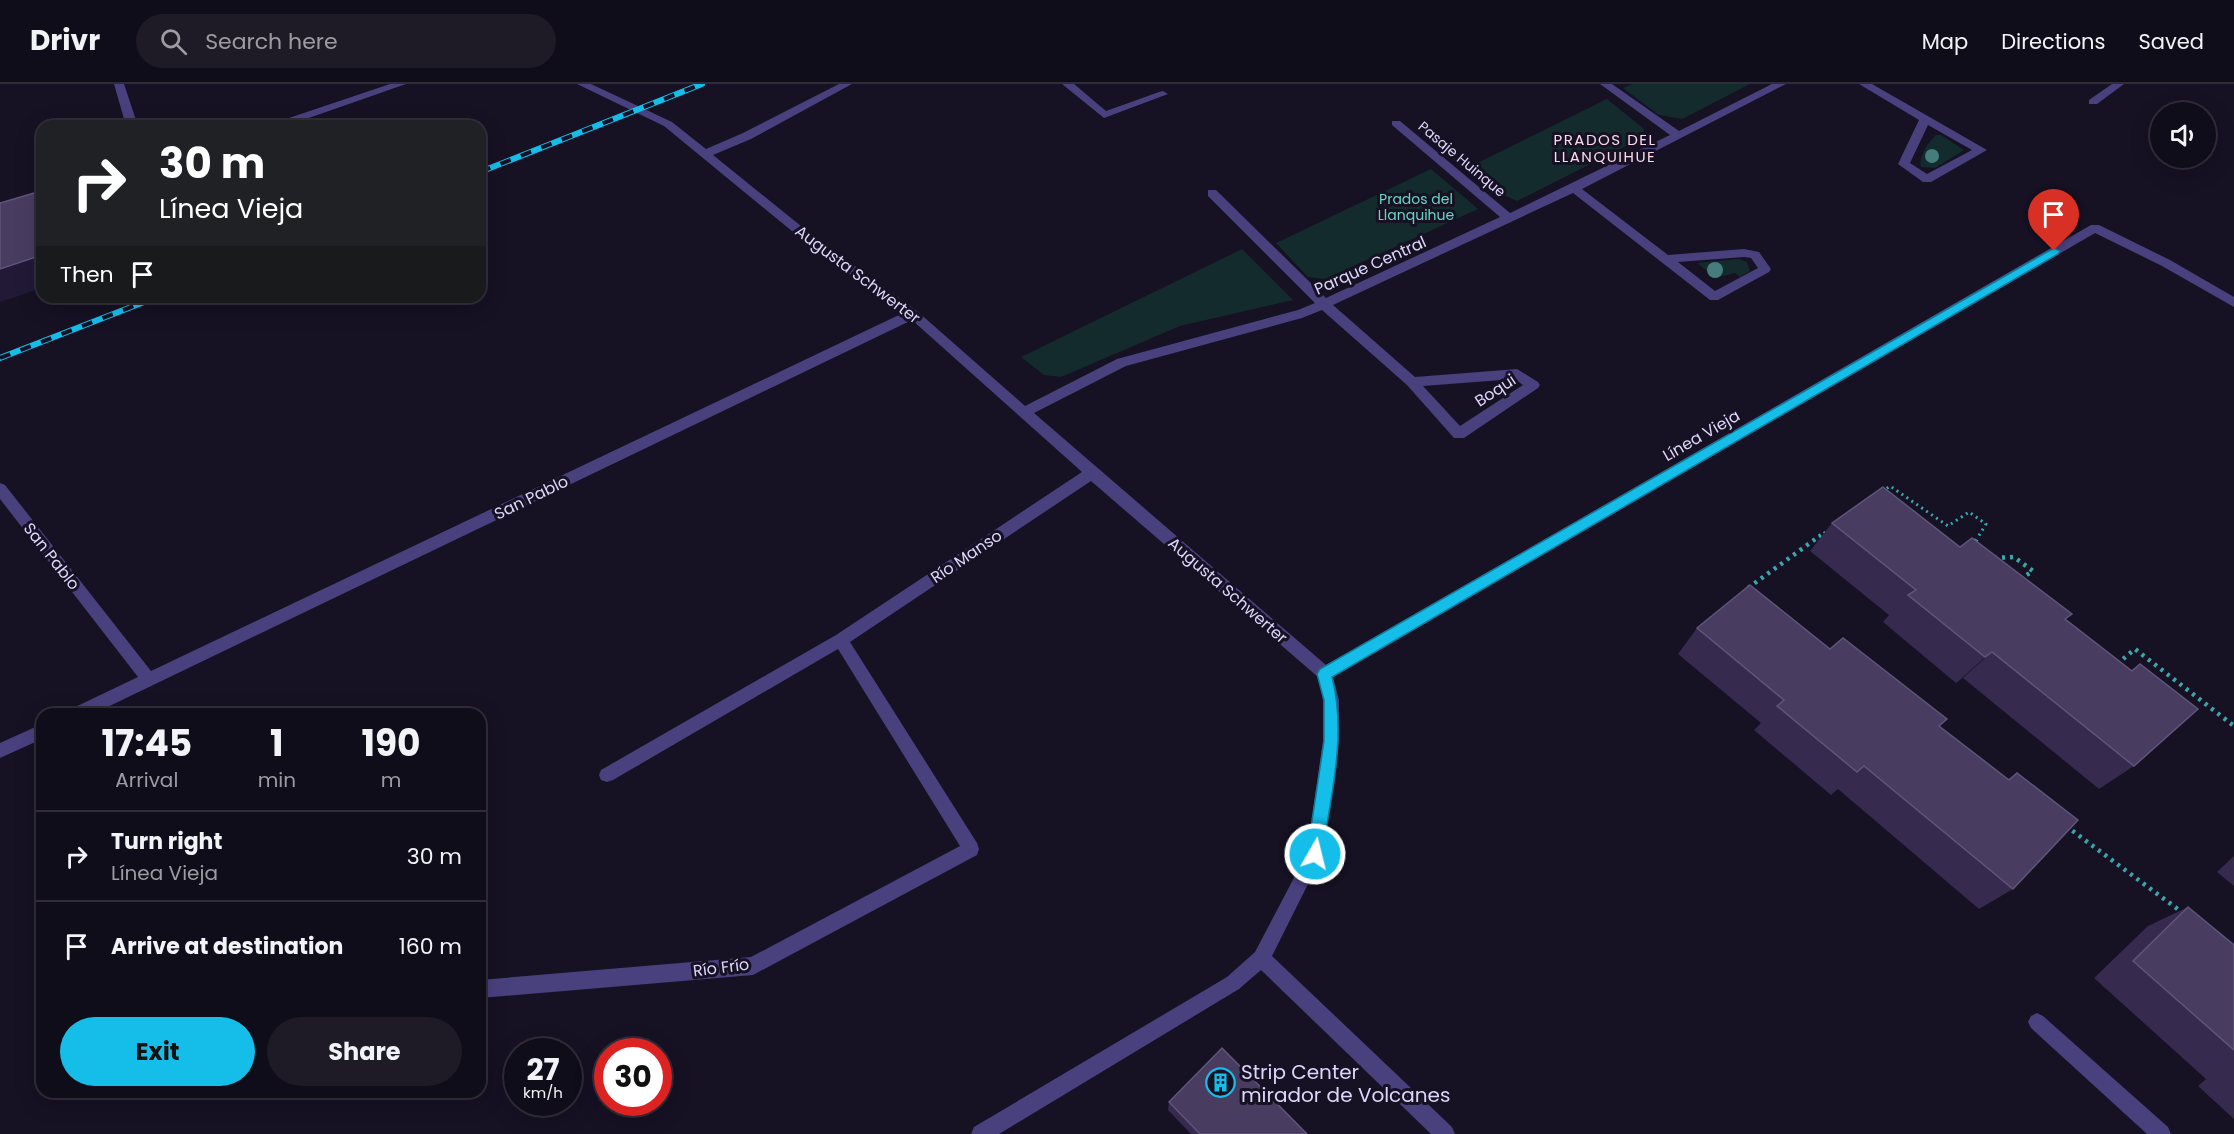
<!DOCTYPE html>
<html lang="en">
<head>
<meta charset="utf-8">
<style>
  body { margin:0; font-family:Poppins,sans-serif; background:#1e1b27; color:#f1f3f6; height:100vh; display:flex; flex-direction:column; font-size:22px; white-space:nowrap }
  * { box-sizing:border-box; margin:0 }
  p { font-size:20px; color:#9c9ca2 }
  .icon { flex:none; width:33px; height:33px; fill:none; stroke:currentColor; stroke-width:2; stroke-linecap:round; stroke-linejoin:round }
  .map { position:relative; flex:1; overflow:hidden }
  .panel { position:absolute; left:36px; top:624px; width:450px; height:390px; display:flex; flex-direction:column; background:#100d1a; border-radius:18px; box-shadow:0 6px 24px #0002,0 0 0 2px #302d39 }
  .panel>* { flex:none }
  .banner { position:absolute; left:36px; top:36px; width:450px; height:183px; border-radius:18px; box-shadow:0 6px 24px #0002,0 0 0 2px #302d39; background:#202124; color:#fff; overflow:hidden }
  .buttons { position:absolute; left:2150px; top:18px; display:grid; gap:12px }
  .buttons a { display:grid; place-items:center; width:66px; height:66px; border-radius:50%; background:#100d1a; box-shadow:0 6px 24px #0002,0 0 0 2px #302d39; font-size:30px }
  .speed { position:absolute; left:504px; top:954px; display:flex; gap:12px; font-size:30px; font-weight:700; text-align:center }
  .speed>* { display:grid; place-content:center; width:78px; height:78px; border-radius:50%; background:#100d1a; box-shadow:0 6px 24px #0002,0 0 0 2px #302d39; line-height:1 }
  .speed small { font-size:15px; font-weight:400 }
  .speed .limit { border:9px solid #d22; background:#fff; color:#111 }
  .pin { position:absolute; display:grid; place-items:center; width:51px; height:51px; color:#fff; margin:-62px -26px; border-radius:50% 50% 50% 0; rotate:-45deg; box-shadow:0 0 6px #0007 }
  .pin .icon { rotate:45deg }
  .me { position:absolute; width:66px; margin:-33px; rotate:8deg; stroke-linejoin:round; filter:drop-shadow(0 0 4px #0008) }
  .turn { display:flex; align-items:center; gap:21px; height:126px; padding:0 24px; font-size:27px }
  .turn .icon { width:78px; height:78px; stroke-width:2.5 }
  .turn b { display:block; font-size:42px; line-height:51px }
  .then { display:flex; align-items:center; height:57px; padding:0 24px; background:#0003; gap:12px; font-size:22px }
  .eta { display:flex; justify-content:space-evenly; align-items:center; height:102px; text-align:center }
  .eta b { font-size:36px; font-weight:700; line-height:42px }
  .primary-button { display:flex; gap:12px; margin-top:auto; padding:12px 24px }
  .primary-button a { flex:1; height:69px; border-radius:36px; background:#15bde9; color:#111; font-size:24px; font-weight:700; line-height:69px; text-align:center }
  .primary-button a+a { background:#1e1b27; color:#f1f3f6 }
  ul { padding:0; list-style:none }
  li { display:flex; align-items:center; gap:18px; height:90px; padding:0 24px; border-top:2px solid #302d39 }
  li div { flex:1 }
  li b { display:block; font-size:22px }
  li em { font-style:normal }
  header { display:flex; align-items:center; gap:36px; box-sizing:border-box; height:84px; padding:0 30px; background:#100d1a; border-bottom:2px solid #302d39 }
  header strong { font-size:28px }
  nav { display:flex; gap:33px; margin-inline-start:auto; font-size:21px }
  .search { width:420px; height:54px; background:#1e1b27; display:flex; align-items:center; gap:15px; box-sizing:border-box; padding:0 21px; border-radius:33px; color:#9c9ca2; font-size:22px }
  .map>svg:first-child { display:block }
</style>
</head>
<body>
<header>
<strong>Drivr</strong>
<div class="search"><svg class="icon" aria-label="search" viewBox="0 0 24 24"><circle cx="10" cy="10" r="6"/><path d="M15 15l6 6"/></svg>Search here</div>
<nav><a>Map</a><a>Directions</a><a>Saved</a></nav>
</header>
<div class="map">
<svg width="2234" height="1050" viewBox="0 0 2234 1050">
  <rect width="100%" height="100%" fill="#161123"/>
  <path fill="#142b2d" d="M1632 0H1750L1682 35 1659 31 1623 4Z
    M1607 15 1644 45 1642 54 1517 117 1488 104 1467 84Z
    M1936 51H1941L1964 66 1935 84 1921 83C1918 72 1928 59 1936 51Z
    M1431 85 1478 125 1325 195 1308 193 1276 159Z
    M1242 165 1293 216 1180 242 1061 293 1044 291 1021 273Z
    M1739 175 1747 178 1750 187 1740 193 1735 189 1716 194 1697 179Z"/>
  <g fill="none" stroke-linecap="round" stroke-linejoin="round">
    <path stroke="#3aa7ac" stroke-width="3" stroke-dasharray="2 4" stroke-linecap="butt" d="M1882 408 1890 402 1948 442 1969 428 1986 440 1978 453
      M1819 453 1827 447"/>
    <path stroke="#3aa7ac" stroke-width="4.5" stroke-dasharray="3 5" stroke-linecap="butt" d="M1975 458 1979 451
      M1994 474 2014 473 2033 487 2020 495
      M1748 504 1821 451
      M2117 580 2135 565 2234 642
      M2066 742 2183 829"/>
    <path fill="#49407e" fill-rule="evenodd" d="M114 0H124L138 42H126Z
      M390 0H406L286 42H269L271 40Z
      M577 0H591L672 38 706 65 743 49 839 0H852L751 55 713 71 812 151 917 227 1025 322 1117 275 1298 226 1315 219 1208 112V106H1216L1326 214 1500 133 1392 41V37H1400L1510 129 1670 51 1600 0H1612L1679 47 1772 0H1786L1582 105 1668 171 1744 165 1759 168 1771 185 1769 188 1718 216H1710L1573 109 1333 221 1415 293 1517 285 1538 298 1540 301 1538 304 1464 354H1454L1407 301 1322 226 1302 234 1126 282 1034 329 1326 581 2091 141H2099L2170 176 2234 213V223L2162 182 2095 149 1333 593 1339 616V657L1323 770 1272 872 1452 1043 1455 1050H1431L1261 886 1239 905 999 1050H971L974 1043 1227 893 1255 868 1307 769 1323 657V616L1318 593 1091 397 850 558 977 759 979 765 977 771 753 891 480 914V896L751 873 960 762 838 565 613 696 607 698 601 696 599 691 601 686 836 551 1082 388 912 236 93 630H69L71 625 138 593 0 415V399L5 401 151 587 903 229 804 157 664 42ZM1744 173 1751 174 1758 184 1715 207 1678 178ZM1515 295 1523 301 1460 342 1423 302Z
      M1062 0H1074L1106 27 1159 8 1163 7 1168 10 1104 34Z
      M1859 0H1872L1987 66 1931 98H1923L1898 80 1919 36ZM1928 41 1972 66 1927 90 1910 79Z
      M2112 0H2124L2097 20H2089V16Z
      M42 640V655L0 674V659Z
      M2037 929 2043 932 2168 1043 2171 1050H2147L2031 944 2028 938 2031 932Z"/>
    <defs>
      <path id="rail" d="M480 88 702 0
        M0 274 157 213"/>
    </defs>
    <use href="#rail" stroke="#15bde9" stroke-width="6"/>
    <use href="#rail" stroke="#161123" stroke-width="4" stroke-dasharray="11" stroke-linecap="butt"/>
  </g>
  <g fill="#447d7c">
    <circle cx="1932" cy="72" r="7"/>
    <circle cx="1715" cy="186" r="8"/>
  </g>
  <path fill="#362b4f" d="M1832 439 1960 463 2065 536 2131 586 2140 580 2134 682 2099 705 1963 594 1956 599 1883 538 1889 531 1810 467Z
    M1697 544 1830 565 1939 642 2008 695 2017 689 2013 805 1979 825 1838 705 1831 711 1754 646 1761 639 1678 570Z
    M2234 772V802L2217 788Z
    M2188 823 2234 861V1035L2198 1002 2206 995 2094 894 2148 842Z
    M1169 1018 1307 1050H1191L1168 1026Z"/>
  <path fill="#211936" d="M42 171V204L0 218V185Z
    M1992 568 1963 594 1956 599 1985 573Z"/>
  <path fill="#483d61" stroke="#5f557a" stroke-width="1.5" d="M41 107 42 112V171L0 185V119Z
    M1883 403 1960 463 1972 454 2072 530 2065 535 2132 587 2140 580 2198 625 2134 682 1992 568 1985 573 1908 511 1916 506 1832 439Z
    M1750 501 1830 565 1843 554 1947 635 1939 642 2009 696 2017 689 2078 736 2013 805 1864 682 1857 688 1777 622 1784 616 1697 544Z
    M2188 823 2234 861V966L2133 877Z
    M1222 964 1307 1050H1200L1169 1018Z"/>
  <path fill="#15bde9" stroke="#0e7b97" stroke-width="1.5" d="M2054 164 2060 167 2058 170 1332 593C1347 651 1331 712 1322 770L1320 775 1315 778 1309 775 1307 770 1324 657V616L1317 590 1320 585Z"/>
  <defs>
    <symbol id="building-ring" viewBox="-11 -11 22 22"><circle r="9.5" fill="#161123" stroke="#15bde9" stroke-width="1.5"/><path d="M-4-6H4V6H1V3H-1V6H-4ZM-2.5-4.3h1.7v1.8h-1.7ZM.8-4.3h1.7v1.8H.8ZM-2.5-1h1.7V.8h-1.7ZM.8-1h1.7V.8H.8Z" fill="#15bde9"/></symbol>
  </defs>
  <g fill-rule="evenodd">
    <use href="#building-ring" x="1204" y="982" width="33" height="33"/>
  </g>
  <g text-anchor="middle" stroke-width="6" stroke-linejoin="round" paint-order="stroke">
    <g font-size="14" fill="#ded6fb" stroke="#161123">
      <text transform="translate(1462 75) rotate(40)" y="5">Pasaje Huinque</text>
    </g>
    <g font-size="14" fill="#69d5c5" stroke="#161123">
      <text x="1416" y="120">Prados del<tspan x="1416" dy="16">Llanquihue</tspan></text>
    </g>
    <g font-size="15" letter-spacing="1.5" fill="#fbd8eb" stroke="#161123">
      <text x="1605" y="61">PRADOS DEL<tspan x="1605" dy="17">LLANQUIHUE</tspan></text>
    </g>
    <g font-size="16" fill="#ded6fb" stroke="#161123">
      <text transform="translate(1370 181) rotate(-24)" y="6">Parque Central</text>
      <text transform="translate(858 190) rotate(37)" y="6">Augusta Schwerter</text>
      <text transform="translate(1495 306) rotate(-33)" y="6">Boqui</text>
      <text transform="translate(1701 351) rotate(-30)" y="6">Línea Vieja</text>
      <text transform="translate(531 413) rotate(-26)" y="6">San Pablo</text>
      <text transform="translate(52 472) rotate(52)" y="6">San Pablo</text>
      <text transform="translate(966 472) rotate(-34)" y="6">Río Manso</text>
      <text transform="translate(1228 506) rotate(41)" y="6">Augusta Schwerter</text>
      <text transform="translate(721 883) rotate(-7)" y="6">Río Frío</text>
    </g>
    <g font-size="20" fill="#ded6fb" stroke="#161123" text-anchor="start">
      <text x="1241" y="995">Strip Center<tspan x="1241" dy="23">mirador de Volcanes</tspan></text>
    </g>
  </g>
</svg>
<div class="buttons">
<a><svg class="icon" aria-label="sound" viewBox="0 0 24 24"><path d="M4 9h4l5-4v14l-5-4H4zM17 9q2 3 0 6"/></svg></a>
</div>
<div class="speed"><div>27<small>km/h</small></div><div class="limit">30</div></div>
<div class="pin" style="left:2054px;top:167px;background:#d93025"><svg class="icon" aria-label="arrive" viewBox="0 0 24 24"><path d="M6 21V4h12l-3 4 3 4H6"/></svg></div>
<svg class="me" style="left:1315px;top:770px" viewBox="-20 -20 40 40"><circle r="17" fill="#15bde9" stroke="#fff" stroke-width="3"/><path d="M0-11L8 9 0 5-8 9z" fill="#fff"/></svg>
<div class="banner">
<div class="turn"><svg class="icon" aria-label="right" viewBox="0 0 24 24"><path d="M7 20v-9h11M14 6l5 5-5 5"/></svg><div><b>30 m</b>Línea Vieja</div></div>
<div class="then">Then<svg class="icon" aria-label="arrive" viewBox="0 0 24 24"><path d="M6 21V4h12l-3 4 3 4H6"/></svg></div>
</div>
<section class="panel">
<div class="eta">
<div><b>17:45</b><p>Arrival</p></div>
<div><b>1</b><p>min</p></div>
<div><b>190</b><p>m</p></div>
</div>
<ul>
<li><svg class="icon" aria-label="right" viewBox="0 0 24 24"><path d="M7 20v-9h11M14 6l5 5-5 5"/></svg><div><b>Turn right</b><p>Línea Vieja</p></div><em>30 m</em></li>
<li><svg class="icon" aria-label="arrive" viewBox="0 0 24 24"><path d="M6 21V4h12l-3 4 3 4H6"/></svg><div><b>Arrive at destination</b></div><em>160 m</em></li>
</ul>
<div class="primary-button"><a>Exit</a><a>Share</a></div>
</section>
</div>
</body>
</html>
